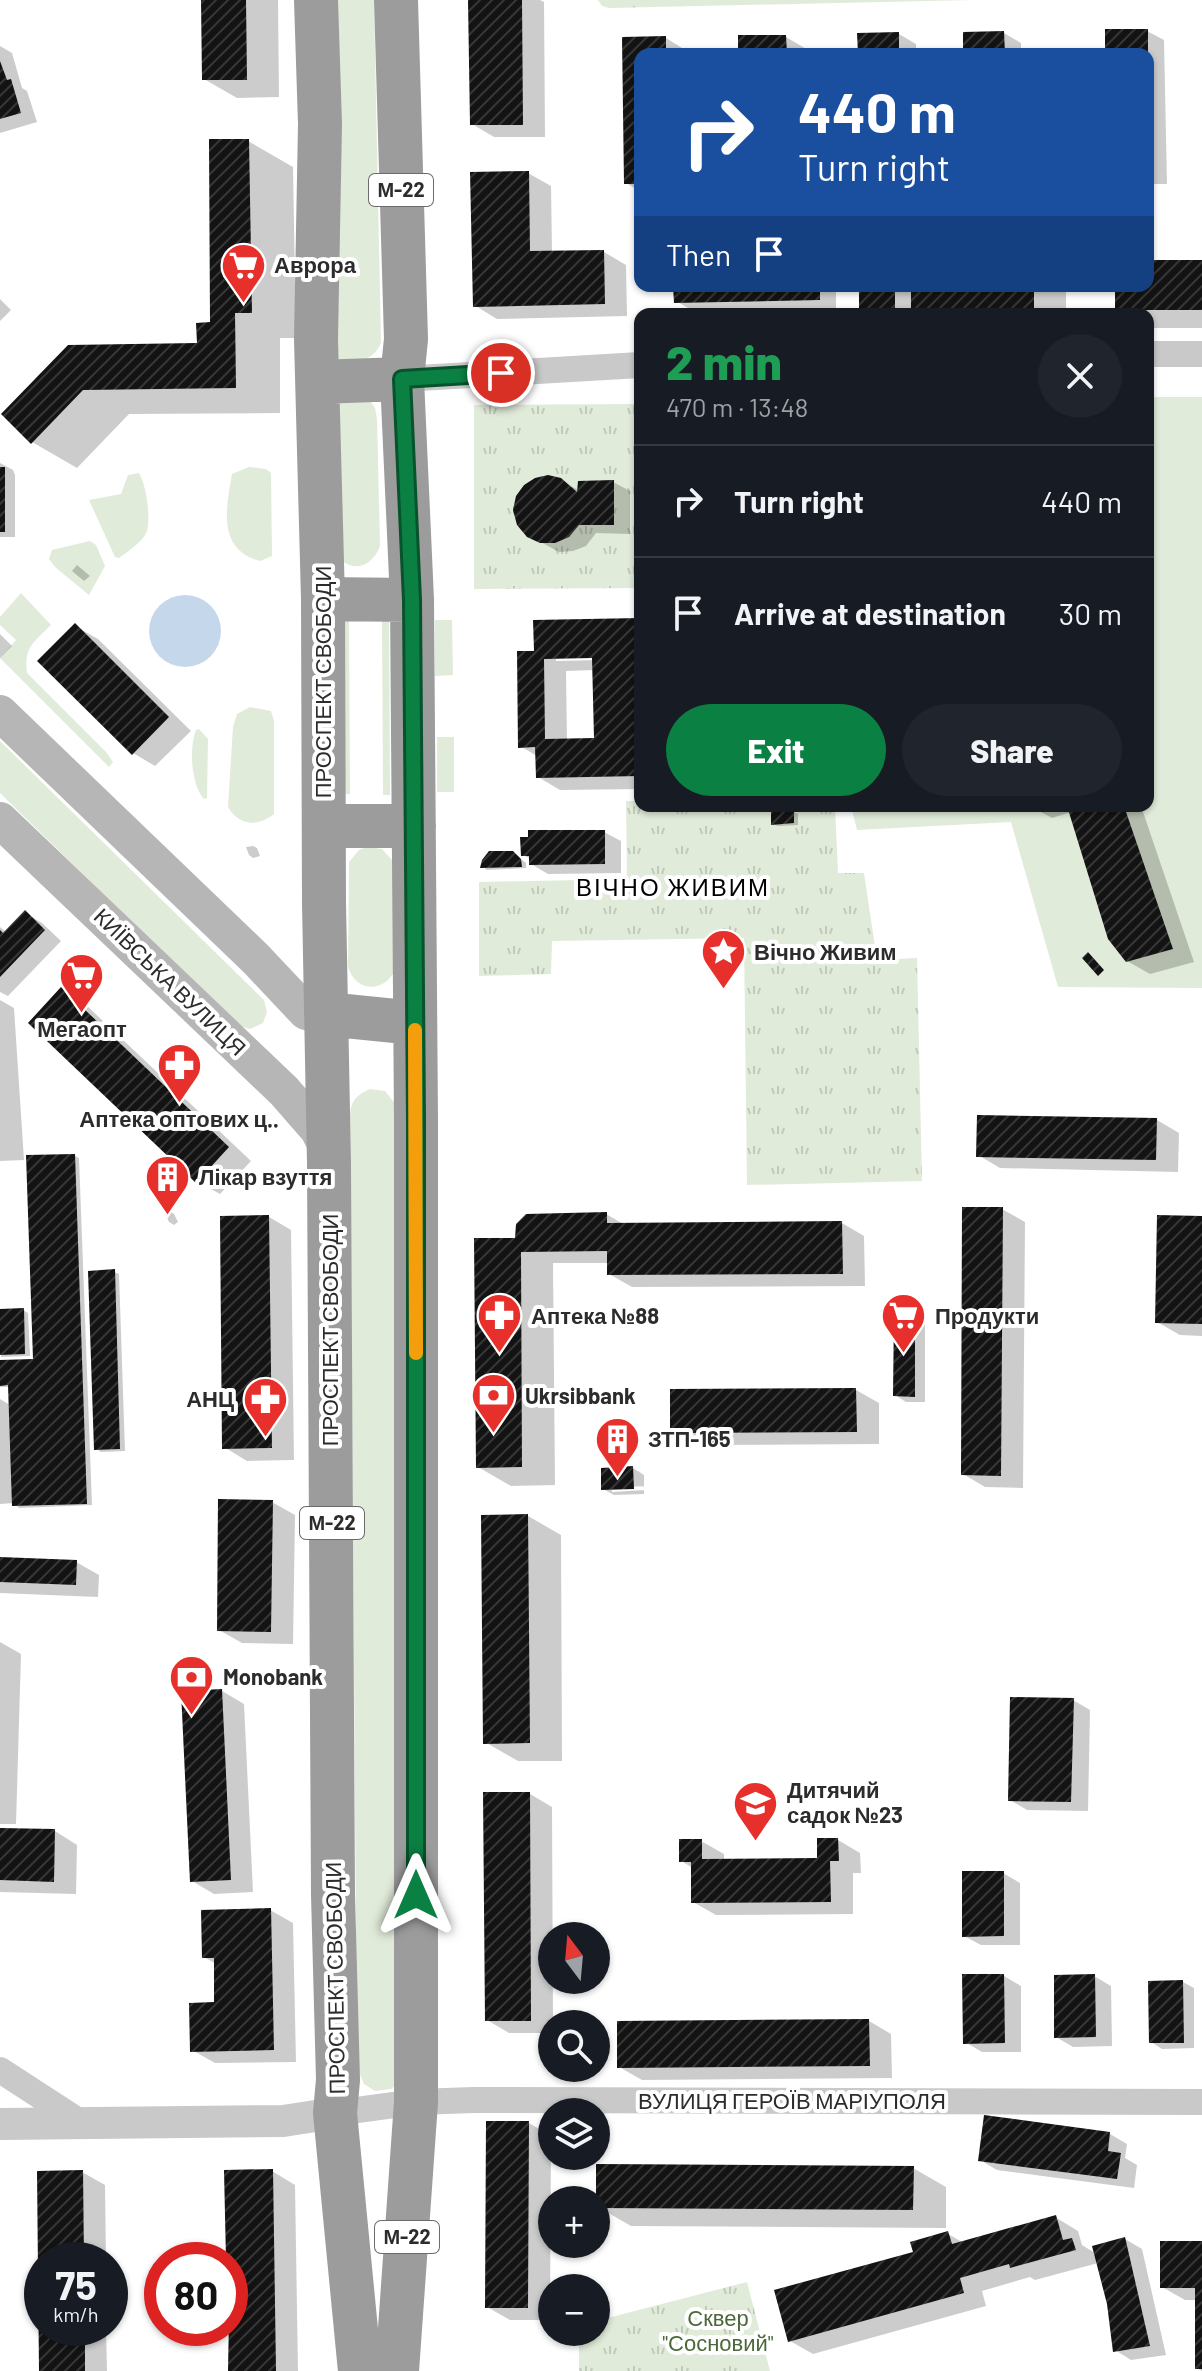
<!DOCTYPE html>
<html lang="en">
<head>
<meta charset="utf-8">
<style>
  body { margin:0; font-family:Barlow,sans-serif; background:#20242c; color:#f1f3f6; height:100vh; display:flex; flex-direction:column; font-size:30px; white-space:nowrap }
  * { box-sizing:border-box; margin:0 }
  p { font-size:26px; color:#9ea1a6 }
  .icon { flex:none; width:44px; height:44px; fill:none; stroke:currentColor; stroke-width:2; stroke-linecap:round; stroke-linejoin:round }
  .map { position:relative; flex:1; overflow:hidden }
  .details { position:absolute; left:634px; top:308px; width:520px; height:504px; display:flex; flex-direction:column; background:#171b24; border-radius:16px; box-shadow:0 2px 6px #0004 }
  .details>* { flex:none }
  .hud { position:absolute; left:634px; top:48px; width:520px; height:244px; border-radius:16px; box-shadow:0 2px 6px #0004; background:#1a4fa0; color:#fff; overflow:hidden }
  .needle { width:52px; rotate:344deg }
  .buttons { position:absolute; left:538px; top:1922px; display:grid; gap:16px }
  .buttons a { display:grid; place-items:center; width:72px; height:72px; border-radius:50%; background:#171b24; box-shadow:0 2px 6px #0004; font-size:40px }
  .speed { position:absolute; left:24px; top:2242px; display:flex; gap:16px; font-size:40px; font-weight:700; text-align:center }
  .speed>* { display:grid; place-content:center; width:104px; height:104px; border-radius:50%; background:#171b24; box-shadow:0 2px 6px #0004; line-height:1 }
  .speed small { font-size:20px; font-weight:400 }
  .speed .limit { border:12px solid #d22; background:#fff; color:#111 }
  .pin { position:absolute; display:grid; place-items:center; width:68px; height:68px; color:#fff; margin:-34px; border:4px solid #fff; border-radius:50%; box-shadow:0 2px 8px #0007 }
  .me { position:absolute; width:88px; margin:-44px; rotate:0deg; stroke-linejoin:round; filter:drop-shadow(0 0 6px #0008) }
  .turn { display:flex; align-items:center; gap:28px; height:168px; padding:0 32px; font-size:36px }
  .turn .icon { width:104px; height:104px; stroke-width:2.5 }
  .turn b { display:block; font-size:56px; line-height:68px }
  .then { display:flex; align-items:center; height:76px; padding:0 32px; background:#0003; gap:16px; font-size:30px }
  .round { display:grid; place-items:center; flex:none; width:84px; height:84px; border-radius:42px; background:#20242c }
  .summary { display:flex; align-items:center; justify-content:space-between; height:136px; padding:0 32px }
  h1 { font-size:48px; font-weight:800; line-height:60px; color:#1e9e55 }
  .button { display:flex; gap:16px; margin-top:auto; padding:16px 32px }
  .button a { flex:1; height:92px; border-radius:48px; background:#0b8043; color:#fff; font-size:32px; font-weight:800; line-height:92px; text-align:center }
  .button a+a { background:#20242c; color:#f1f3f6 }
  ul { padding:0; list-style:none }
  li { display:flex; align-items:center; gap:24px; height:112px; padding:0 32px; border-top:2px solid #363941 }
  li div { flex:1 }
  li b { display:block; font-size:30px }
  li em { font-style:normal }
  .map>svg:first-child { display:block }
</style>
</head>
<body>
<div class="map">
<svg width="1202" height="2371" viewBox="0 0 1202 2371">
  <defs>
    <pattern id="park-tufts" width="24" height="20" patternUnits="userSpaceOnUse" patternTransform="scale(2)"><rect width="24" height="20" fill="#e1ebd9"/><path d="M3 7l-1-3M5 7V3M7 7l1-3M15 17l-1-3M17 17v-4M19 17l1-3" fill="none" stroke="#c1caba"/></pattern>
    <pattern id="building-hatch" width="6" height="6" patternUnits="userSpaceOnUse" patternTransform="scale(2)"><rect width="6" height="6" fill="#131313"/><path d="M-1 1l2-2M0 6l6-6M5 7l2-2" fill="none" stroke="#363636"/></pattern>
  </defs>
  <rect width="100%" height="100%" fill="#fff"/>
  <path fill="#e1ebd9" d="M330 0H374L381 343C372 363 359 359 340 360L334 353Z
    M1148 397H1202V988L1058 987 1011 822 857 830 851 806H1148Z
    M343 398H368L375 408 377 419 380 546C374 563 358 573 342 561L338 405Z
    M249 467 266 469 271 473 272 556 260 561C217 549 226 509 232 474Z
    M139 473C146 485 151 516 147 531 143 542 128 551 119 558L115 557 89 500 121 494 128 475Z
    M90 541 96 545 105 566 89 595 55 567 49 559 52 550Z
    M21 593 51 625C33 643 24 647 27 673L106 752 113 762 109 767 0 658 16 640 0 625V617Z
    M342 620H349L350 794H343Z
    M435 620H452L453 675 435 676Z
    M382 621H389L390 795H383Z
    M250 707 271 711 274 721V814C258 827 239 826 228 807L233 727 237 714Z
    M199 729 208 739 207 798 204 799C191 785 189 748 196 730Z
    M437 737H454V792H437Z
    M0 741 264 1000 267 1012 263 1023 250 1029 237 1025 0 793Z
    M367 847 382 849 393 861 394 972C382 994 354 991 348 966L349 862 359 850Z
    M370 1089 385 1091 396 1105V2085L391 2089 375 2091 364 2084 357 2067 350 1114C351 1100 358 1094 370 1089Z"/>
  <path fill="url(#park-tufts)" d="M598 0H972L609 8 602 6Z
    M640 404V588L474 589V405Z
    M626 801H640V806H835L838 873H864L877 960 917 958 922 1181 747 1185 744 938 552 941 551 974 479 976V882L627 879Z
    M747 2282 770 2371H579V2332H596V2321Z"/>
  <path fill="#c5d8eb" d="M149 631a36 36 0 1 1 72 0a36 36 0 1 1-72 0Z"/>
  <path fill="#0003" fill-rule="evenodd" d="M203 0H278L279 97 237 98 204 79Z
    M470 0H540L544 2 545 137H494L472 124Z
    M1147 31 1164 40 1167 184H1148V54H1107Z
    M1004 33 1021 43V54H965Z
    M899 34 916 44V54H860Z
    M786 37 808 50 809 54H740Z
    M666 38 682 48 683 54H640V191L626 183 624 39Z
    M0 46 12 53 22 88 27 91 37 122 0 133Z
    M248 141 293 167 296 338H280V413L129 414 77 468 32 442 4 414 199 345 212 324Z
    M528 173 551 186 552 253 604 252 626 265 627 316 497 319 474 305Z
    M1148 262H1202V328H1150L1148 314H1126L1117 309V286H1148Z
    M675 286H836V308L693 311 676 301Z
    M861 286H1066V314H921L912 309V314H870L861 309Z
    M0 299 11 310 0 321Z
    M0 463 13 470 15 475V537H0Z
    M560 480 580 491 613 482 630 491V534L596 533 586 546 573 551 559 552 528 535Z
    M77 565 90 576 84 581 72 571Z
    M640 620V789L560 790 538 777 537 756 520 746 536 653ZM602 656V660L556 661V657ZM595 670 596 740 567 741 566 671Z
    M75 626 98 639 191 731 155 766 133 753Z
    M0 634 12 646 0 658Z
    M1039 806H1141L1194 962 1150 974 1127 961 1071 812 1052 818 1041 812Z
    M793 812 798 814V825L778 826 773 824Z
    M604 832 621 841V873L548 874 531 864V859L523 855Z
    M253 846 257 848 260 856 253 858 249 855 246 847Z
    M513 853 526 863V868L487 870 483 867Z
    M25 913 42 923 61 941 8 996 0 992V927L6 932Z
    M62 990 84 1003 251 1161 220 1194 197 1181Z
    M0 1000 14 1008 24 1160 0 1161Z
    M1157 1120 1179 1133 1178 1172 1000 1168 978 1155Z
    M75 1156 79 1158 92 1505 19 1508 14 1503 0 1504V1399L10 1405V1387H0V1362L35 1361Z
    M1002 1209 1025 1222 1023 1488 985 1487 963 1474Z
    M170 1211 174 1214 178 1222 174 1225 169 1222 165 1213Z
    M606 1214 625 1225 842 1223 864 1236 865 1286 632 1287 609 1274V1263H553L555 1485 511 1486 478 1467 518 1225 521 1219 534 1215Z
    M269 1217 291 1230 294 1460 247 1461 224 1447Z
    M1202 1218V1336L1180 1335 1157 1322Z
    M114 1272 119 1274 125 1451 101 1452 96 1449Z
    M23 1310 28 1313 30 1356 1 1357 0 1311Z
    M914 1315 925 1321V1402H906L895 1395Z
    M856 1390 879 1403V1444L695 1445 672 1432Z
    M633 1468 644 1475V1494L614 1495 603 1489ZM644 1486V1490L612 1492V1488Z
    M272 1502 295 1515 293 1644 242 1643 219 1630Z
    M528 1516 561 1535 562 1761H518L485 1742Z
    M0 1559 76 1562 99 1575 98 1597 0 1593Z
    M0 1642 21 1654 16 1824H0Z
    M222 1691 244 1704 253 1892 214 1894 192 1881Z
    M1073 1700 1090 1710 1088 1811 1027 1810 1010 1800Z
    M530 1794 552 1807 553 2024 552 2033H509L487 2020Z
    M0 1830 55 1831 77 1845 76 1894 0 1892Z
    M838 1840 860 1853 861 1873H853V1914L716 1915 693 1902V1868L681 1861 701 1841 724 1854V1861L818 1860Z
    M1003 1873 1020 1883V1945H981L964 1936Z
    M270 1910 293 1923 296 2062 215 2063 192 2050 216 2003V1964L204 1957Z
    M1004 1976 1021 1986V2052H982L965 2042Z
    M1094 1976 1111 1986 1112 2046 1073 2047 1056 2037Z
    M1183 1982 1194 1988V2048L1162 2049 1151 2042Z
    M869 2021 891 2034 892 2078 642 2080 619 2067Z
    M529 2123 551 2136 550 2320H510L487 2307Z
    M1110 2134 1127 2144 1125 2158 1137 2165 1134 2188 997 2170 980 2160Z
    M913 2168 946 2187V2228L631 2226 598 2207Z
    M272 2171 295 2185 298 2371H230V2260H228Z
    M82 2172 105 2185 106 2260H42V2328H106L107 2371H41L39 2173Z
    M1055 2217 1078 2231 1082 2245 1095 2253 1125 2239 1142 2249 1166 2355 1131 2360 1115 2350 1109 2304 1098 2263 1035 2280 1030 2277 982 2291 986 2306 813 2354 790 2341 948 2234 964 2243Z
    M1202 2243V2371L1197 2368V2300H1185L1162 2287Z"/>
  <path fill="url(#building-hatch)" fill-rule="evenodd" d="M201 0H246L247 80H202Z
    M468 0H522L523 125H470Z
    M1105 29H1148V54H1105Z
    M1004 31 1005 54H963V32Z
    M899 32V54H858L857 33Z
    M738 35H786L787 54H738Z
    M666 36V54H640V184H624L622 37Z
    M0 61 7 80 11 79 21 113 0 119Z
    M209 139H249L252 313H235L236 388 83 390 31 444 1 414 68 345 197 343 196 323 210 322Z
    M529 171 530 251 604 250 605 304 473 307 470 172Z
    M1148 260H1202V310H1115V286H1148Z
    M673 286H820V300L674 303Z
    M859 286H895V310H859Z
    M911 286H1034V310H911Z
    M0 467H5V532H0Z
    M548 475 561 478 577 492 578 481 614 480V525H579L569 537 555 543H540L527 537 517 525 513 510 516 496 524 485 535 478Z
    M640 618V776L536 778 535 747 518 748 517 651H534L533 620ZM592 658 594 738 545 739 544 659Z
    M75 623 169 717 132 755 37 661Z
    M1067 806H1124L1173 949 1126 962 1108 939Z
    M794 810V823L771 825V811Z
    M528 830H605V864L529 865V856H521L520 837H528Z
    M489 851H513L521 859 522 867 480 868 482 860Z
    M25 910 45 930 0 977V930L3 933Z
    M1088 952 1104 970 1098 976 1082 958Z
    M61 987 229 1147 196 1183 28 1023Z
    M977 1115 1157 1118 1156 1160 976 1157Z
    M75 1154 87 1504 12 1506 8 1385 0 1386V1360L33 1359 26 1155Z
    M962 1207H1003L1001 1476 961 1475Z
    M607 1212V1223L842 1221 843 1274 607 1275V1251L521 1252 522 1467 476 1468 474 1238H515L516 1224 526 1214Z
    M269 1215 272 1448 222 1449 220 1216Z
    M1157 1215 1202 1216V1324L1155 1323Z
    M115 1269 120 1449 94 1450 88 1271Z
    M24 1308 25 1354 0 1355V1309Z
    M894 1312 915 1313V1397L893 1396Z
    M856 1388 857 1432 670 1433V1389Z
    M633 1466 634 1489 601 1490V1468Z
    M218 1499 273 1500 271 1632 217 1631Z
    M528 1514 530 1743 483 1744 481 1515Z
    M0 1557 77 1560 76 1585 0 1582Z
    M222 1689 231 1880 190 1882 181 1691Z
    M1010 1697 1074 1698 1071 1802 1008 1801Z
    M483 1792H530L531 2021H485Z
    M0 1828 55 1829 54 1882 0 1880Z
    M817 1838H838L839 1861H830L831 1902 691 1903V1862H679V1839H702V1859L817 1858Z
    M962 1871H1004V1936L962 1937Z
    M271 1908 274 2050 190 2052 189 2003 214 2002V1958H202L201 1910Z
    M962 1974H1004L1005 2043 963 2044Z
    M1095 1974 1096 2037 1054 2038V1975Z
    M1183 1980 1184 2043H1149L1148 1981Z
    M869 2019 870 2066 617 2068V2021Z
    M984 2115 1110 2132 1108 2151 1121 2153 1117 2179 978 2161Z
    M486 2121H529L528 2308H485Z
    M596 2164 914 2166 913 2210 596 2208Z
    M273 2169 276 2371H228L230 2260H226L224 2170Z
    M83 2170 84 2260H42V2328H85V2371H39L37 2171Z
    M1056 2215 1063 2240 1072 2238 1076 2250 1010 2268 1009 2264 960 2278 964 2293 788 2342 774 2290 913 2252 910 2242 948 2231 952 2244Z
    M1125 2237 1150 2346 1113 2352 1107 2304 1092 2246Z
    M1160 2241H1202V2369H1195V2288H1160Z"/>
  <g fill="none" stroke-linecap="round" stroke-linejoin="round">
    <path stroke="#c9c9c9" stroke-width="26" d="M1148 354H1202
      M402 379 640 365
      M0 2070 80 2122
      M335 2113 416 2102 474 2100 1202 2102"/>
    <path stroke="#c9c9c9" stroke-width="32" d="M0 2124 283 2121 335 2113"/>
    <path stroke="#b6b6b6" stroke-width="36" d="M0 713 256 959 306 1012 326 1014
      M0 820 284 1091 318 1130 329 1152"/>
    <path stroke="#9c9c9c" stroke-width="44" d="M316 0 320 124 316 339 323 599 324 903 329 1164 333 1895 338 2080 335 2113 360 2371
      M396 0 406 339 402 379 412 600 416 1121V2102L397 2371
      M318 382 402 379
      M323 599 412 600
      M324 826H414
      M326 1014 415 1023"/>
  </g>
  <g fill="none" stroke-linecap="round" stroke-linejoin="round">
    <defs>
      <path id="route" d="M416 1895V1121L412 600 402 379 501 373"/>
    </defs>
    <use href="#route" stroke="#07532c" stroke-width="20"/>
    <use href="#route" stroke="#0b8043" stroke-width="14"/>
    <path stroke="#f59e0b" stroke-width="14" d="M415 1030 416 1353"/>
  </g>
  <defs>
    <symbol id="supermarket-pin" viewBox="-11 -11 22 30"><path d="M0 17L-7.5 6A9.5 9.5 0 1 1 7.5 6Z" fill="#e7302b" stroke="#fff"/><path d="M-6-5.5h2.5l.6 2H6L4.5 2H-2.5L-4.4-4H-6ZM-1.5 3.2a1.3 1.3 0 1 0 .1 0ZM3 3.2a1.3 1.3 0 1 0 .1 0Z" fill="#fff"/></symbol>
    <symbol id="sight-pin" viewBox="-11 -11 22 30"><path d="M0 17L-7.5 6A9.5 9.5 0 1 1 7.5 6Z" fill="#e7302b" stroke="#fff"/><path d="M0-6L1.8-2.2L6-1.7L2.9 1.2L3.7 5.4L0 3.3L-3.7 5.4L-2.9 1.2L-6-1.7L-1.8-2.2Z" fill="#fff"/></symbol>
    <symbol id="pharmacy-pin" viewBox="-11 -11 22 30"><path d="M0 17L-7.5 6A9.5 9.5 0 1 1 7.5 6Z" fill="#e7302b" stroke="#fff"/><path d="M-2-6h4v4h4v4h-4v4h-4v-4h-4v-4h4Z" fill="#fff"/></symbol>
    <symbol id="building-pin" viewBox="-11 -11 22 30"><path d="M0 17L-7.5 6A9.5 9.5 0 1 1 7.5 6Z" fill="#e7302b" stroke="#fff"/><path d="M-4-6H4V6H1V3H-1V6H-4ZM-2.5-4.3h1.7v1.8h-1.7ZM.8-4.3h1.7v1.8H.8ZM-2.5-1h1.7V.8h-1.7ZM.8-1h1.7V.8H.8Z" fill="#fff"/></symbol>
    <symbol id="bank-pin" viewBox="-11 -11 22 30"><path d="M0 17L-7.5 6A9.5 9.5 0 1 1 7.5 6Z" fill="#e7302b" stroke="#fff"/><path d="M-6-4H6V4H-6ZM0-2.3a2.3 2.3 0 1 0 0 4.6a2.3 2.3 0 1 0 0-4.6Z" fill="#fff"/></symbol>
    <symbol id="school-pin" viewBox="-11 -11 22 30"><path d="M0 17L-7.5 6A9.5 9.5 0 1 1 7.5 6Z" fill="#e7302b" stroke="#fff"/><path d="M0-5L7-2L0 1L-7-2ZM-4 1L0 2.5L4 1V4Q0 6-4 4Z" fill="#fff"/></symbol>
  </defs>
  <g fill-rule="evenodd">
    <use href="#supermarket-pin" x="218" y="240" width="51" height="69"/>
    <use href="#sight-pin" x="698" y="926" width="51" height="69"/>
    <use href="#supermarket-pin" x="56" y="950" width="51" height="69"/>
    <use href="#pharmacy-pin" x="154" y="1040" width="51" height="69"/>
    <use href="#building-pin" x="142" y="1152" width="51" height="69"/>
    <use href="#pharmacy-pin" x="474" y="1290" width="51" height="69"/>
    <use href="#supermarket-pin" x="878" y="1290" width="51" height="69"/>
    <use href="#bank-pin" x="468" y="1370" width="51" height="69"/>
    <use href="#pharmacy-pin" x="240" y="1374" width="51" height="69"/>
    <use href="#building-pin" x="592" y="1414" width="51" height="69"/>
    <use href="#bank-pin" x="166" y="1652" width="51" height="69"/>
    <use href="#school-pin" x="730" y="1778" width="51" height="69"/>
  </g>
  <g text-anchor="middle" stroke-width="8" stroke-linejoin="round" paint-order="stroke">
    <g fill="#fff" stroke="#6b6b6b" stroke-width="2">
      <rect x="369" y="174" width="64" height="32" rx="6"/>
      <rect x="300" y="1507" width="64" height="32" rx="6"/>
      <rect x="375" y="2221" width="64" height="32" rx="6"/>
    </g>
    <g font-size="20" font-weight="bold" fill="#2c2c2c">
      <text x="401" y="197">М-22</text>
      <text x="332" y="1530">М-22</text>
      <text x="407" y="2244">М-22</text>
    </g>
    <g font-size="22" font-weight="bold" fill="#2c2c2c" stroke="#fff" text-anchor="start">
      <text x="274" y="273">Аврора</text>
      <text x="754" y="960">Вічно Живим</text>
      <text x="82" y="1037" text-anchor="middle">Мегаопт</text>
      <text x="179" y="1127" text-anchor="middle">Аптека оптових ц‥</text>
      <text x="199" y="1185">Лікар взуття</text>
      <text x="531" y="1324">Аптека №88</text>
      <text x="935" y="1324">Продукти</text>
      <text x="525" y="1404">Ukrsibbank</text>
      <text x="234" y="1407" text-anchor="end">АНЦ</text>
      <text x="648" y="1447">ЗТП-165</text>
      <text x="223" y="1685">Monobank</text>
      <text x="787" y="1798">Дитячий<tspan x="787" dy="25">садок №23</tspan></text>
    </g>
    <g font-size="22" fill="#2c2c2c" stroke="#fff">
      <text transform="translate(323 682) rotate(-90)" y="8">ПРОСПЕКТ СВОБОДИ</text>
      <text transform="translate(170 982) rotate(44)" y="8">КИЇВСЬКА ВУЛИЦЯ</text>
      <text transform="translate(330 1330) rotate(-90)" y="8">ПРОСПЕКТ СВОБОДИ</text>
      <text transform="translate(335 1978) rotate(-91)" y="8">ПРОСПЕКТ СВОБОДИ</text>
      <text x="792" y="2109">ВУЛИЦЯ ГЕРОЇВ МАРІУПОЛЯ</text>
    </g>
    <g font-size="22" fill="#4b683a" stroke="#fff">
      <text x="718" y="2326">Сквер<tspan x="718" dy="25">"Сосновий"</tspan></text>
    </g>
    <g font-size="24" letter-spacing="2" fill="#000" stroke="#fff">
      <text x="673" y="896">ВІЧНО ЖИВИМ</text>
    </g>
  </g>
</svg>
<div class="buttons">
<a><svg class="needle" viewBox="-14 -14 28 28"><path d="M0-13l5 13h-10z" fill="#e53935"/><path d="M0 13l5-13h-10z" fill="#9ea1a6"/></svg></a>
<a><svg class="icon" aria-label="search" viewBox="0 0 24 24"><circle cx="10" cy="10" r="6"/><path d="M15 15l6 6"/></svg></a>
<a><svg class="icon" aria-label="layers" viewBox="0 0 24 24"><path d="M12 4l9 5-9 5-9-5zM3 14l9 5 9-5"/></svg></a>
<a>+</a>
<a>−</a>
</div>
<div class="speed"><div>75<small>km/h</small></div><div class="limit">80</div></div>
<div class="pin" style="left:501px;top:373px;background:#d93025"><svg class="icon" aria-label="arrive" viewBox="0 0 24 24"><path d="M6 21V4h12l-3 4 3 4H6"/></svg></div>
<svg class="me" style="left:416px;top:1895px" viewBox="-20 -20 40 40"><path d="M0-17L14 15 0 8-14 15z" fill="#0b8043" stroke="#fff" stroke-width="4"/></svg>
<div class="hud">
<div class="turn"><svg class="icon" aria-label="right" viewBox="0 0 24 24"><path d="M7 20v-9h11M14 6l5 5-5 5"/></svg><div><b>440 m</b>Turn right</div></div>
<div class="then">Then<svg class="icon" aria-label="arrive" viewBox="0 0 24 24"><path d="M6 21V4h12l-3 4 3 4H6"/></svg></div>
</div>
<section class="details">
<div class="summary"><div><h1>2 min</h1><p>470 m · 13:48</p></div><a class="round"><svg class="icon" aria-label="close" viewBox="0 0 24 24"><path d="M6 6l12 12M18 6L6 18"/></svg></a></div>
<ul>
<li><svg class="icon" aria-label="right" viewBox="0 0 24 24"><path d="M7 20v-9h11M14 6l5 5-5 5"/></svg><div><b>Turn right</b></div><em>440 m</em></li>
<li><svg class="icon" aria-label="arrive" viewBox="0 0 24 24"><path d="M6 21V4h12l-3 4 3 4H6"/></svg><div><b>Arrive at destination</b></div><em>30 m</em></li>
</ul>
<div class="button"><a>Exit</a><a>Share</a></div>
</section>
</div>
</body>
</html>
